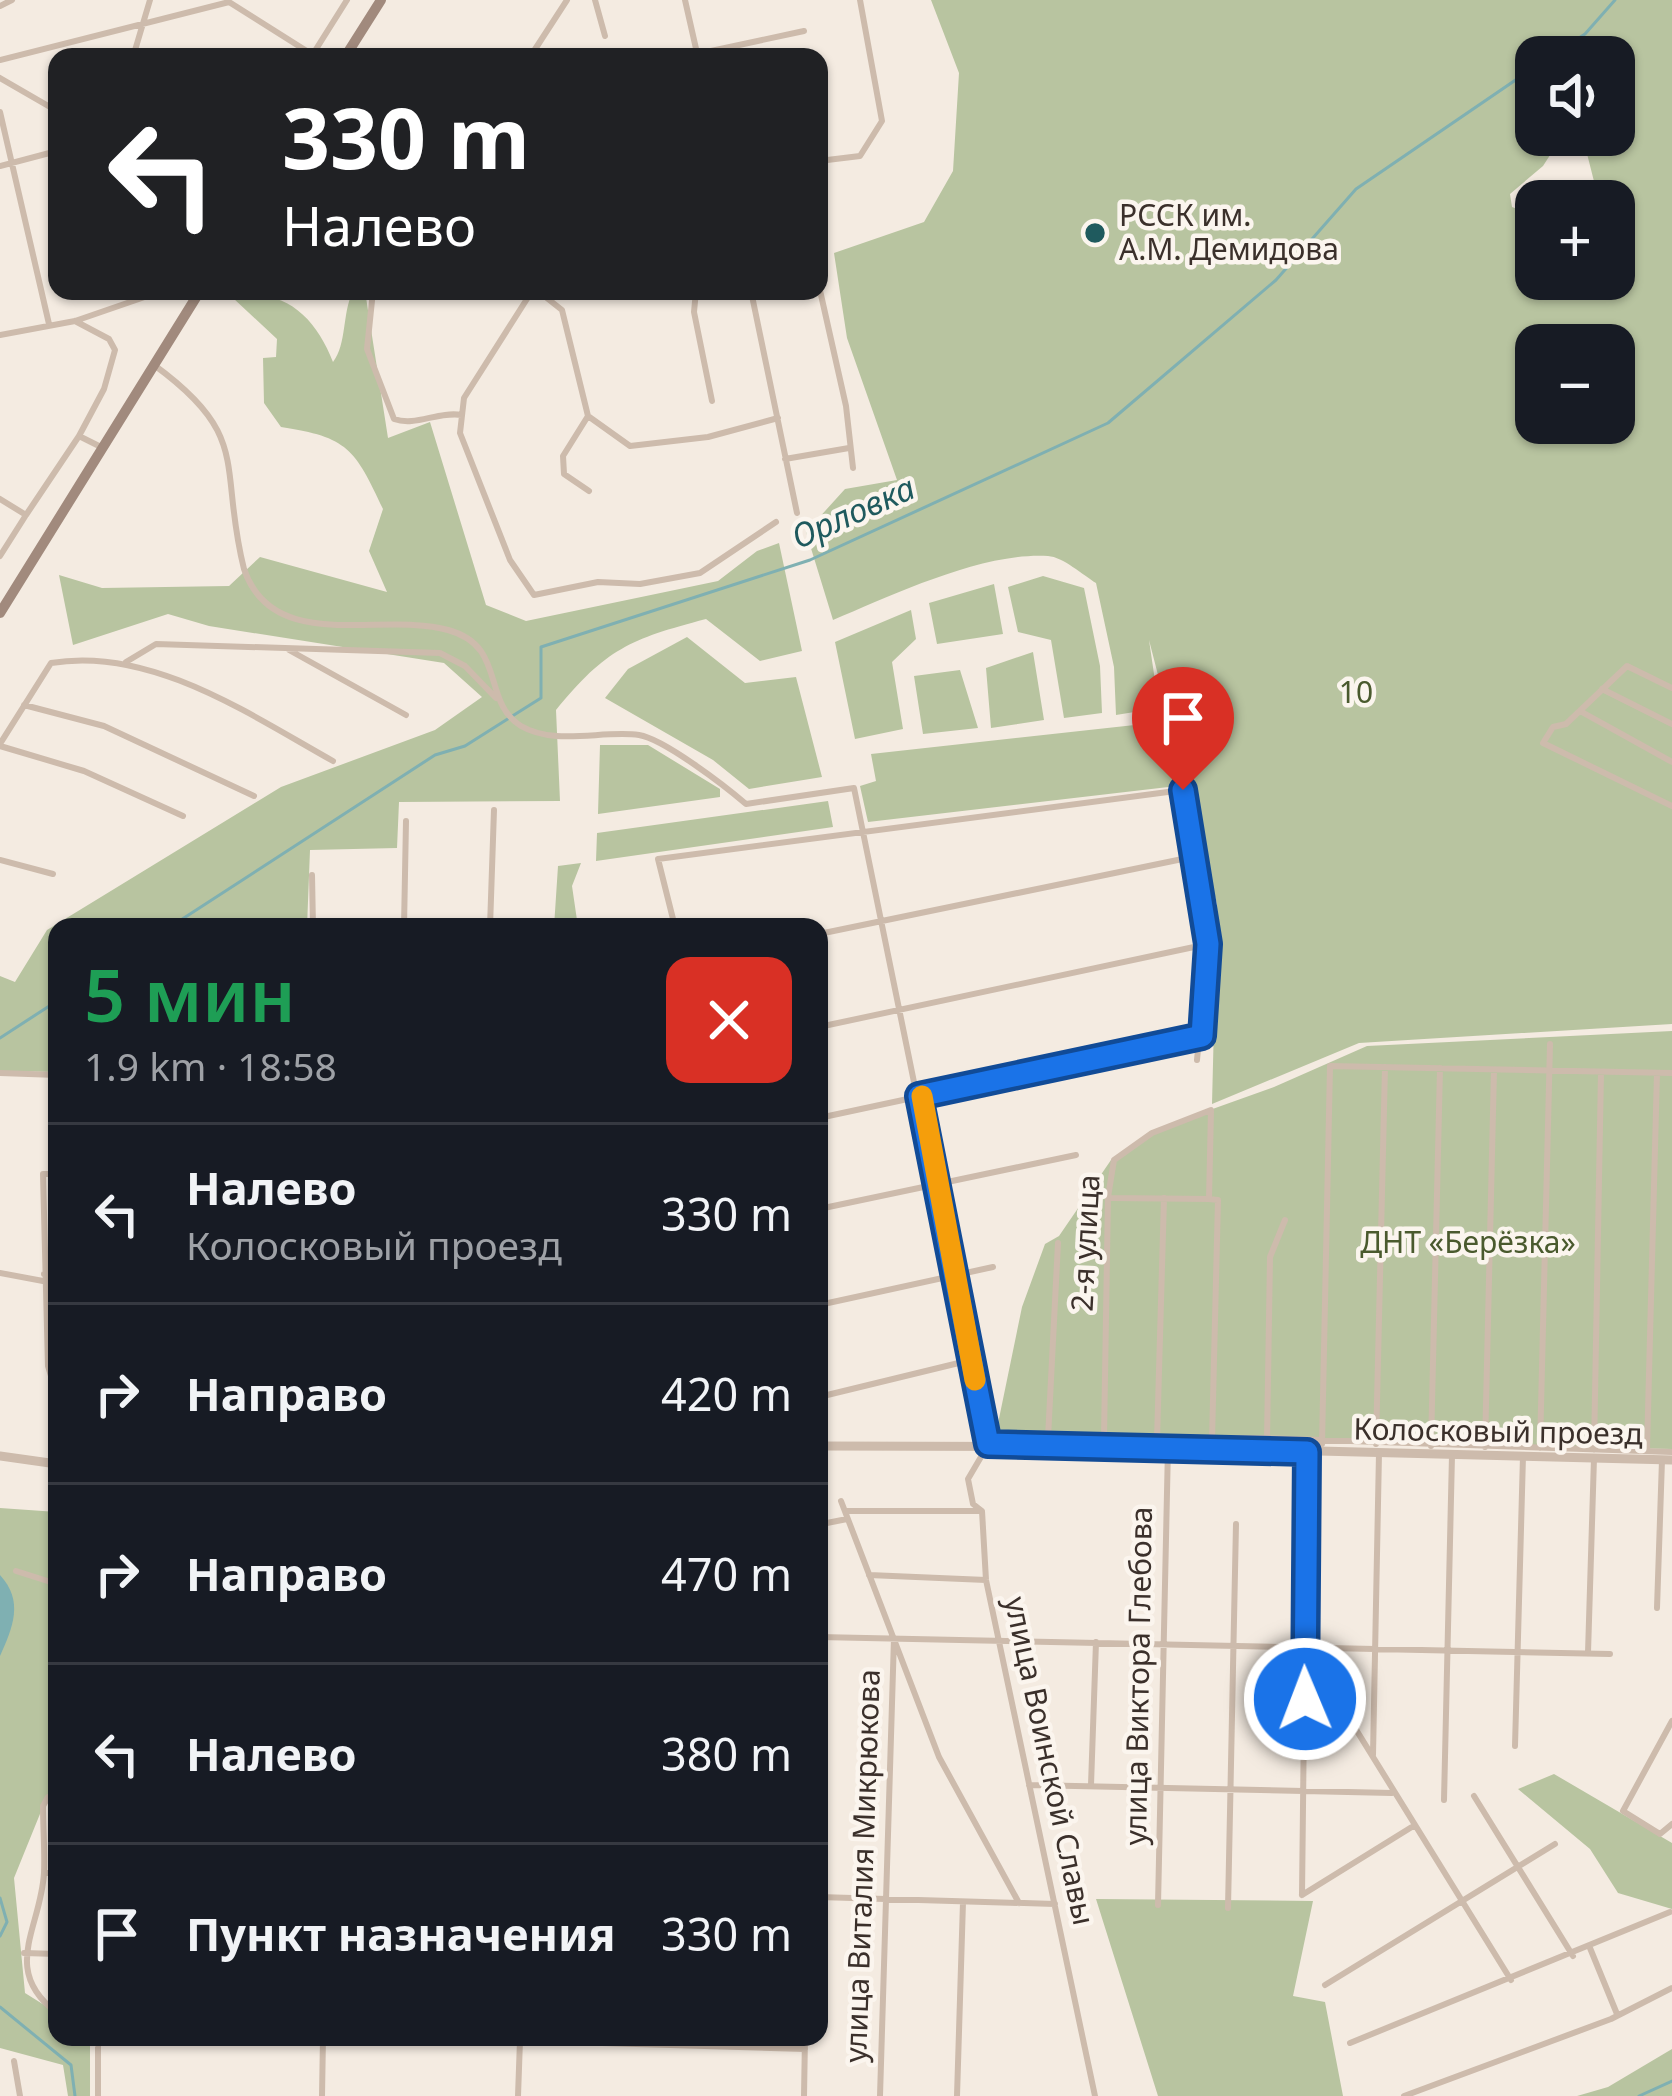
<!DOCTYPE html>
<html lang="ru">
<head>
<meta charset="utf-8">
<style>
  body { margin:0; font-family:"Noto Sans",sans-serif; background:#242831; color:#f1f3f6; height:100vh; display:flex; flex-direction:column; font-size:45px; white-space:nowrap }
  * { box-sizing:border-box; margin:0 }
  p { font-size:39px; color:#9ea1a6 }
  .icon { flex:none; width:66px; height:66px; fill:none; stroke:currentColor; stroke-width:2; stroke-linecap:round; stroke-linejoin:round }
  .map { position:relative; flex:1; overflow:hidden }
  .panel { position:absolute; left:48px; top:918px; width:780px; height:1128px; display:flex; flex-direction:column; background:#171b24; border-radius:24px; box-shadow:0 3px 9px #0004 }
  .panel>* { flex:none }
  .hud { position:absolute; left:48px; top:48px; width:780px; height:252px; border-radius:24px; box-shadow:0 3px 9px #0004; background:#202124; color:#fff; overflow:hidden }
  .fabs { position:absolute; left:1515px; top:36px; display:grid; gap:24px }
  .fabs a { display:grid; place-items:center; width:120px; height:120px; border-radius:24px; background:#171b24; box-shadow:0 3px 9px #0004; font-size:60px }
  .pin { position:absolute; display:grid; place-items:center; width:102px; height:102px; color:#fff; margin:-123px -51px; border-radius:50% 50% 50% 0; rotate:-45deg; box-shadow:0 0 12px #0007 }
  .pin .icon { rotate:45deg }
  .me { position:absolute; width:132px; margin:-66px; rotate:359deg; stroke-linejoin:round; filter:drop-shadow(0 0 9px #0008) }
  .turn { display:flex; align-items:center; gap:42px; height:252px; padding:0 36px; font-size:54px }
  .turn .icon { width:156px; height:156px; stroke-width:2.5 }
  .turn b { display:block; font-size:84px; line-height:102px }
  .round { display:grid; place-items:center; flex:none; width:126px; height:126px; border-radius:24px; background:#242831 }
  .summary { display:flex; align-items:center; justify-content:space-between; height:204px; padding:0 36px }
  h1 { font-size:72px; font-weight:600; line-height:90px; color:#1e9e55 }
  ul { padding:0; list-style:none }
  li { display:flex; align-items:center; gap:36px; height:180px; padding:0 36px; border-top:3px solid #363941 }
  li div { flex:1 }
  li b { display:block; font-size:45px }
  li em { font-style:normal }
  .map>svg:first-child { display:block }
</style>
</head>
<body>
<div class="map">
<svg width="1672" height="2096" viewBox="0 0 1672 2096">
  <rect width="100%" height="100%" fill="#f4ebe1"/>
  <path fill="#b8c4a0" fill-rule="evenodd" d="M931 0H1672V1024L1359 1043 1212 1104 1217 904 1149 640 1159 708 1116 715 1114 667 1096 583C1083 575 1063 557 1048 556 982 552 893 595 833 620L806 532 845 489 897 480 847 338 834 253 924 222 953 171 959 73ZM1536 57H1614V135H1575L1583 138 1599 201H1614V279H1536V216L1512 207 1510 194 1543 166 1563 135H1536ZM1536 345H1614V423H1536Z
    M353 291H365L388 438 430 422 486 605 526 621 718 581 757 551 779 543 802 651 760 661 706 619C630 639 606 649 556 710L560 801 399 802 397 848 310 850 307 927H57V1072L0 1071V976L15 982 47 930 281 787 435 730 482 697 444 663 209 626 168 614 73 645 59 575 102 588 229 586 260 557 387 592 369 551 383 509C355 449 348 437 281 427L264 403 263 358 276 357 277 339 233 298C285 286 316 318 333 362 347 344 342 313 353 291Z
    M1043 576 1084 588 1100 666 1102 713 1064 718 1051 640 1018 632 1008 587Z
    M994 584 1003 634 937 644 929 603Z
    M911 610 916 639 892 662 903 729 855 739 835 642Z
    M687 637 745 683 796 677 822 777 749 789 713 760 605 698 628 669Z
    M1033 652 1044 720 991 728 986 668Z
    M960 670 978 728 923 734 914 676Z
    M1162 722 1177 786 868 822 860 786 876 781 871 754Z
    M600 745H648L720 789V797L598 814Z
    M828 801 833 827 596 861 597 833Z
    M581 863 572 886 578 927H554L558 866Z
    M1672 1031V1449L995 1438 1022 1307 1045 1244 1059 1236 1111 1160 1151 1131 1274 1087 1367 1046Z
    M0 1508 57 1512V1772L14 1878 25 1993 57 2013V2037H90V2096H68L63 2065 0 2048Z
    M1554 1774 1672 1843V1909L1618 1893 1590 1849 1518 1789Z
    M1096 1899 1313 1901 1293 1996 1325 2002 1343 2096H1158Z
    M1672 2049V2096H1577L1608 2087Z"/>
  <path fill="#7fb0b2" d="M0 1575C24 1601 13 1627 0 1656Z"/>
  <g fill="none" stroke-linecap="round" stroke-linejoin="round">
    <path stroke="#7fb0b2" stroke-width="3" d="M1550 57 1585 34 1615 0
      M170 927 435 755 465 746 541 698V647L810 560 1108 423 1276 280 1356 189 1536 66
      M0 1038 57 1001
      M0 1898 7 1922 0 1936
      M0 2007 71 2065 75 2096
      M1639 2096 1672 2081"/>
    <path stroke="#cdbbac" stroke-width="6" d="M595 0 605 36
      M685 0 697 53
      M0 6 12 0
      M313 54 347 0
      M697 54 804 31
      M133 57 150 0
      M530 57 567 0
      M0 60 229 2 313 55
      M0 78 57 111
      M0 112 49 324
      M819 161 860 156 882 121 860 0
      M0 166 57 151
      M819 286 846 406 853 468
      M373 291 367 349 394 419C416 427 437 411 462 415
      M532 291 464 398 460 433 510 560 534 595 598 582 640 584 700 573 776 522
      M538 291 562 310 588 416 630 446 708 437 778 418
      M696 291 694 312 712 401
      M751 291 797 513
      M75 321 109 339 115 350 104 389 79 436
      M0 335 75 321 162 291
      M154 365C253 437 218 466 244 569 273 655 383 611 448 630 507 646 481 701 521 726 555 746 602 730 639 735 664 739 725 786 746 804L854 788 988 1445 968 1479 973 1504 982 1511 986 1580 1095 2096
      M588 416 563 456 564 474 589 491
      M785 459 849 448
      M0 499 26 515 79 436 103 448
      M0 556 26 515
      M289 650 406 715
      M126 662 156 644 440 653 465 666 496 698
      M1672 688 1627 666 1566 724 1553 727 1543 743 1672 806
      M1602 689 1672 724
      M24 705 104 726 254 796
      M1580 711 1672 762
      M0 744 51 663C150 646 249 714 333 761
      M0 746 84 771 183 816
      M0 860 53 874
      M312 875 313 927
      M404 921 490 922
      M404 927 406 821
      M490 927 494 810
      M675 927 658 859 1183 790 1208 944 1197 1060
      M819 934 1197 856
      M819 1027 1208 944
      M0 1073 57 1075
      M819 1118 1202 1036
      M57 1174H43L48 1366 57 1396
      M1111 1198 1209 1199
      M819 1209 1076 1155
      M1058 1243 1048 1438H1261L1672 1452
      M0 1273 43 1281
      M44 1274H57
      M819 1305 993 1267
      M819 1397 971 1360
      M1104 1438 1108 1197 1114 1160 1152 1133 1211 1110 1209 1199 1218 1200 1212 1440
      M1157 1440 1164 1198
      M1267 1441 1270 1257 1285 1220
      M1322 1444 1330 1066 1672 1073
      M1376 1444 1385 1067
      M1431 1446 1440 1068
      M1485 1447 1494 1070
      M1540 1448 1550 1044
      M1647 1449 1657 1073
      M1594 1450 1601 1072
      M841 1501 939 1757 1019 1903
      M846 1511H979
      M819 1531 827 1523 847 1519
      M16 1571 57 1584
      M869 1575 986 1580
      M1657 1608 1662 1460
      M819 1637 1610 1654
      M1308 1652 1511 1980
      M1588 1653 1594 1458
      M1672 1721 1623 1811 1660 1834 1672 1824
      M1515 1746 1523 1456
      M1373 1755 1379 1453
      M1029 1785 1392 1793
      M1091 1785 1096 1642
      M1474 1796 1573 1956
      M57 1797H48L43 1806C43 1828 45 1851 44 1873 41 1928 0 1970 57 2013
      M1444 1800 1452 1455
      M44 1873H57
      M1302 1895 1307 1452
      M1302 1895 1415 1825
      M819 1897 1055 1904
      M1158 1905 1168 1447
      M1228 1908 1236 1524
      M1590 1948 1617 2014
      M24 1953 57 1954
      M1325 1985 1555 1844
      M90 2037 98 2045V2096
      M397 2037 805 2049
      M1350 2043 1670 1912
      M14 2061 20 2096
      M322 2096 323 2037
      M518 2096 520 2040
      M804 2096 805 2037
      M880 2096 894 1638
      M957 2096 963 1902
      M1404 2096 1611 2019 1672 1988"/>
    <path stroke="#cdbbac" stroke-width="9" d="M819 1446 1168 1447 1672 1460
      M0 1456 57 1464"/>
    <path stroke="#a18a7d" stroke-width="10" d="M345 57 381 0
      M0 613 200 291"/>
  </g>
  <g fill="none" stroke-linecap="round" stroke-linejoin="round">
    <defs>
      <path id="route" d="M1183 790 1208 944 1202 1036 919 1096 988 1444 1307 1452 1305 1699"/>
    </defs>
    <use href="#route" stroke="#114b97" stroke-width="30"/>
    <use href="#route" stroke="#1a73e8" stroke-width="21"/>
    <path stroke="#f59e0b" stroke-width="21" d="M922 1096 975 1380"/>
  </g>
  <circle fill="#1f5a5e" stroke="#fbf5ee" stroke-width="4.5" cx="1095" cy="233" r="12"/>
  <g text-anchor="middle" stroke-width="9" stroke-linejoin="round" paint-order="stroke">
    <g font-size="30" fill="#3b302b" stroke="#fbf5ee" text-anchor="start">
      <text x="1119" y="226">РССК им.<tspan x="1119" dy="34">А.М. Демидова</tspan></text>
    </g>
    <g font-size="30" fill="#4a5a2e" stroke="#fbf5ee">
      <text x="1356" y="703">10</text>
      <text x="1468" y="1253">ДНТ «Берёзка»</text>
    </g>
    <g font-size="30" fill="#3b302b" stroke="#fbf5ee">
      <text transform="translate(1086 1243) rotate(-87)" y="10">2-я улица</text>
      <text transform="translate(1498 1432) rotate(1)" y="10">Колосковый проезд</text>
      <text transform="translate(1139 1676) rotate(-89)" y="10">улица Виктора Глебова</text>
      <text transform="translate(1049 1761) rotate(78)" y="10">улица Воинской Славы</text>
      <text transform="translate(863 1866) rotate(-88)" y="10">улица Виталия Микрюкова</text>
    </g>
    <g font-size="33" font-style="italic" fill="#1f5a5e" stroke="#fbf5ee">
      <text transform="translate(853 512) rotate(-24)" y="12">Орловка</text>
    </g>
  </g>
</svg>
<div class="fabs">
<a><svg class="icon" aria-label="sound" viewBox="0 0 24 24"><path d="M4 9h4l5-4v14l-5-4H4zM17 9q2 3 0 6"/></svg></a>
<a>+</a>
<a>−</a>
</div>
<div class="pin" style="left:1183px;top:790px;background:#d93025"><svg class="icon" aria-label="arrive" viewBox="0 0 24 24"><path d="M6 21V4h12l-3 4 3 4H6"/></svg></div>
<svg class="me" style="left:1305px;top:1699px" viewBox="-20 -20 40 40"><circle r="17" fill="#1a73e8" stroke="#fff" stroke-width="3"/><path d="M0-11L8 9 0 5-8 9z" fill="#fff"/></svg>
<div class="hud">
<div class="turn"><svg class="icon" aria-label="left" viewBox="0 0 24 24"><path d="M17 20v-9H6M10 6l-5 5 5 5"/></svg><div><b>330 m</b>Налево</div></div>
</div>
<section class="panel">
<div class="summary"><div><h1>5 мин</h1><p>1.9 km · 18:58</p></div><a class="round" style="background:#d93025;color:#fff"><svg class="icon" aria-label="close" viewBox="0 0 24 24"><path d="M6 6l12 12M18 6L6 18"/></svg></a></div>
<ul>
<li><svg class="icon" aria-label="left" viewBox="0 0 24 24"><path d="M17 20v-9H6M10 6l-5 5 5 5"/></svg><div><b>Налево</b><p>Колосковый проезд</p></div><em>330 m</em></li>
<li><svg class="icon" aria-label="right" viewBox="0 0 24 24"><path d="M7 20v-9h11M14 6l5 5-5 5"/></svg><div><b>Направо</b></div><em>420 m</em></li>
<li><svg class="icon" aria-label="right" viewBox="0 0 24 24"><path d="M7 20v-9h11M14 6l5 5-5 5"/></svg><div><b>Направо</b></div><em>470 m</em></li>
<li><svg class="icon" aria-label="left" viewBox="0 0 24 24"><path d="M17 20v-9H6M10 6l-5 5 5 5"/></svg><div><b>Налево</b></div><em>380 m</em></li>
<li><svg class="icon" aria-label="arrive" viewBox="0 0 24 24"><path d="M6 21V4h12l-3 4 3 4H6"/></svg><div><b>Пункт назначения</b></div><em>330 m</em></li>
</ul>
</section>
</div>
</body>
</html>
